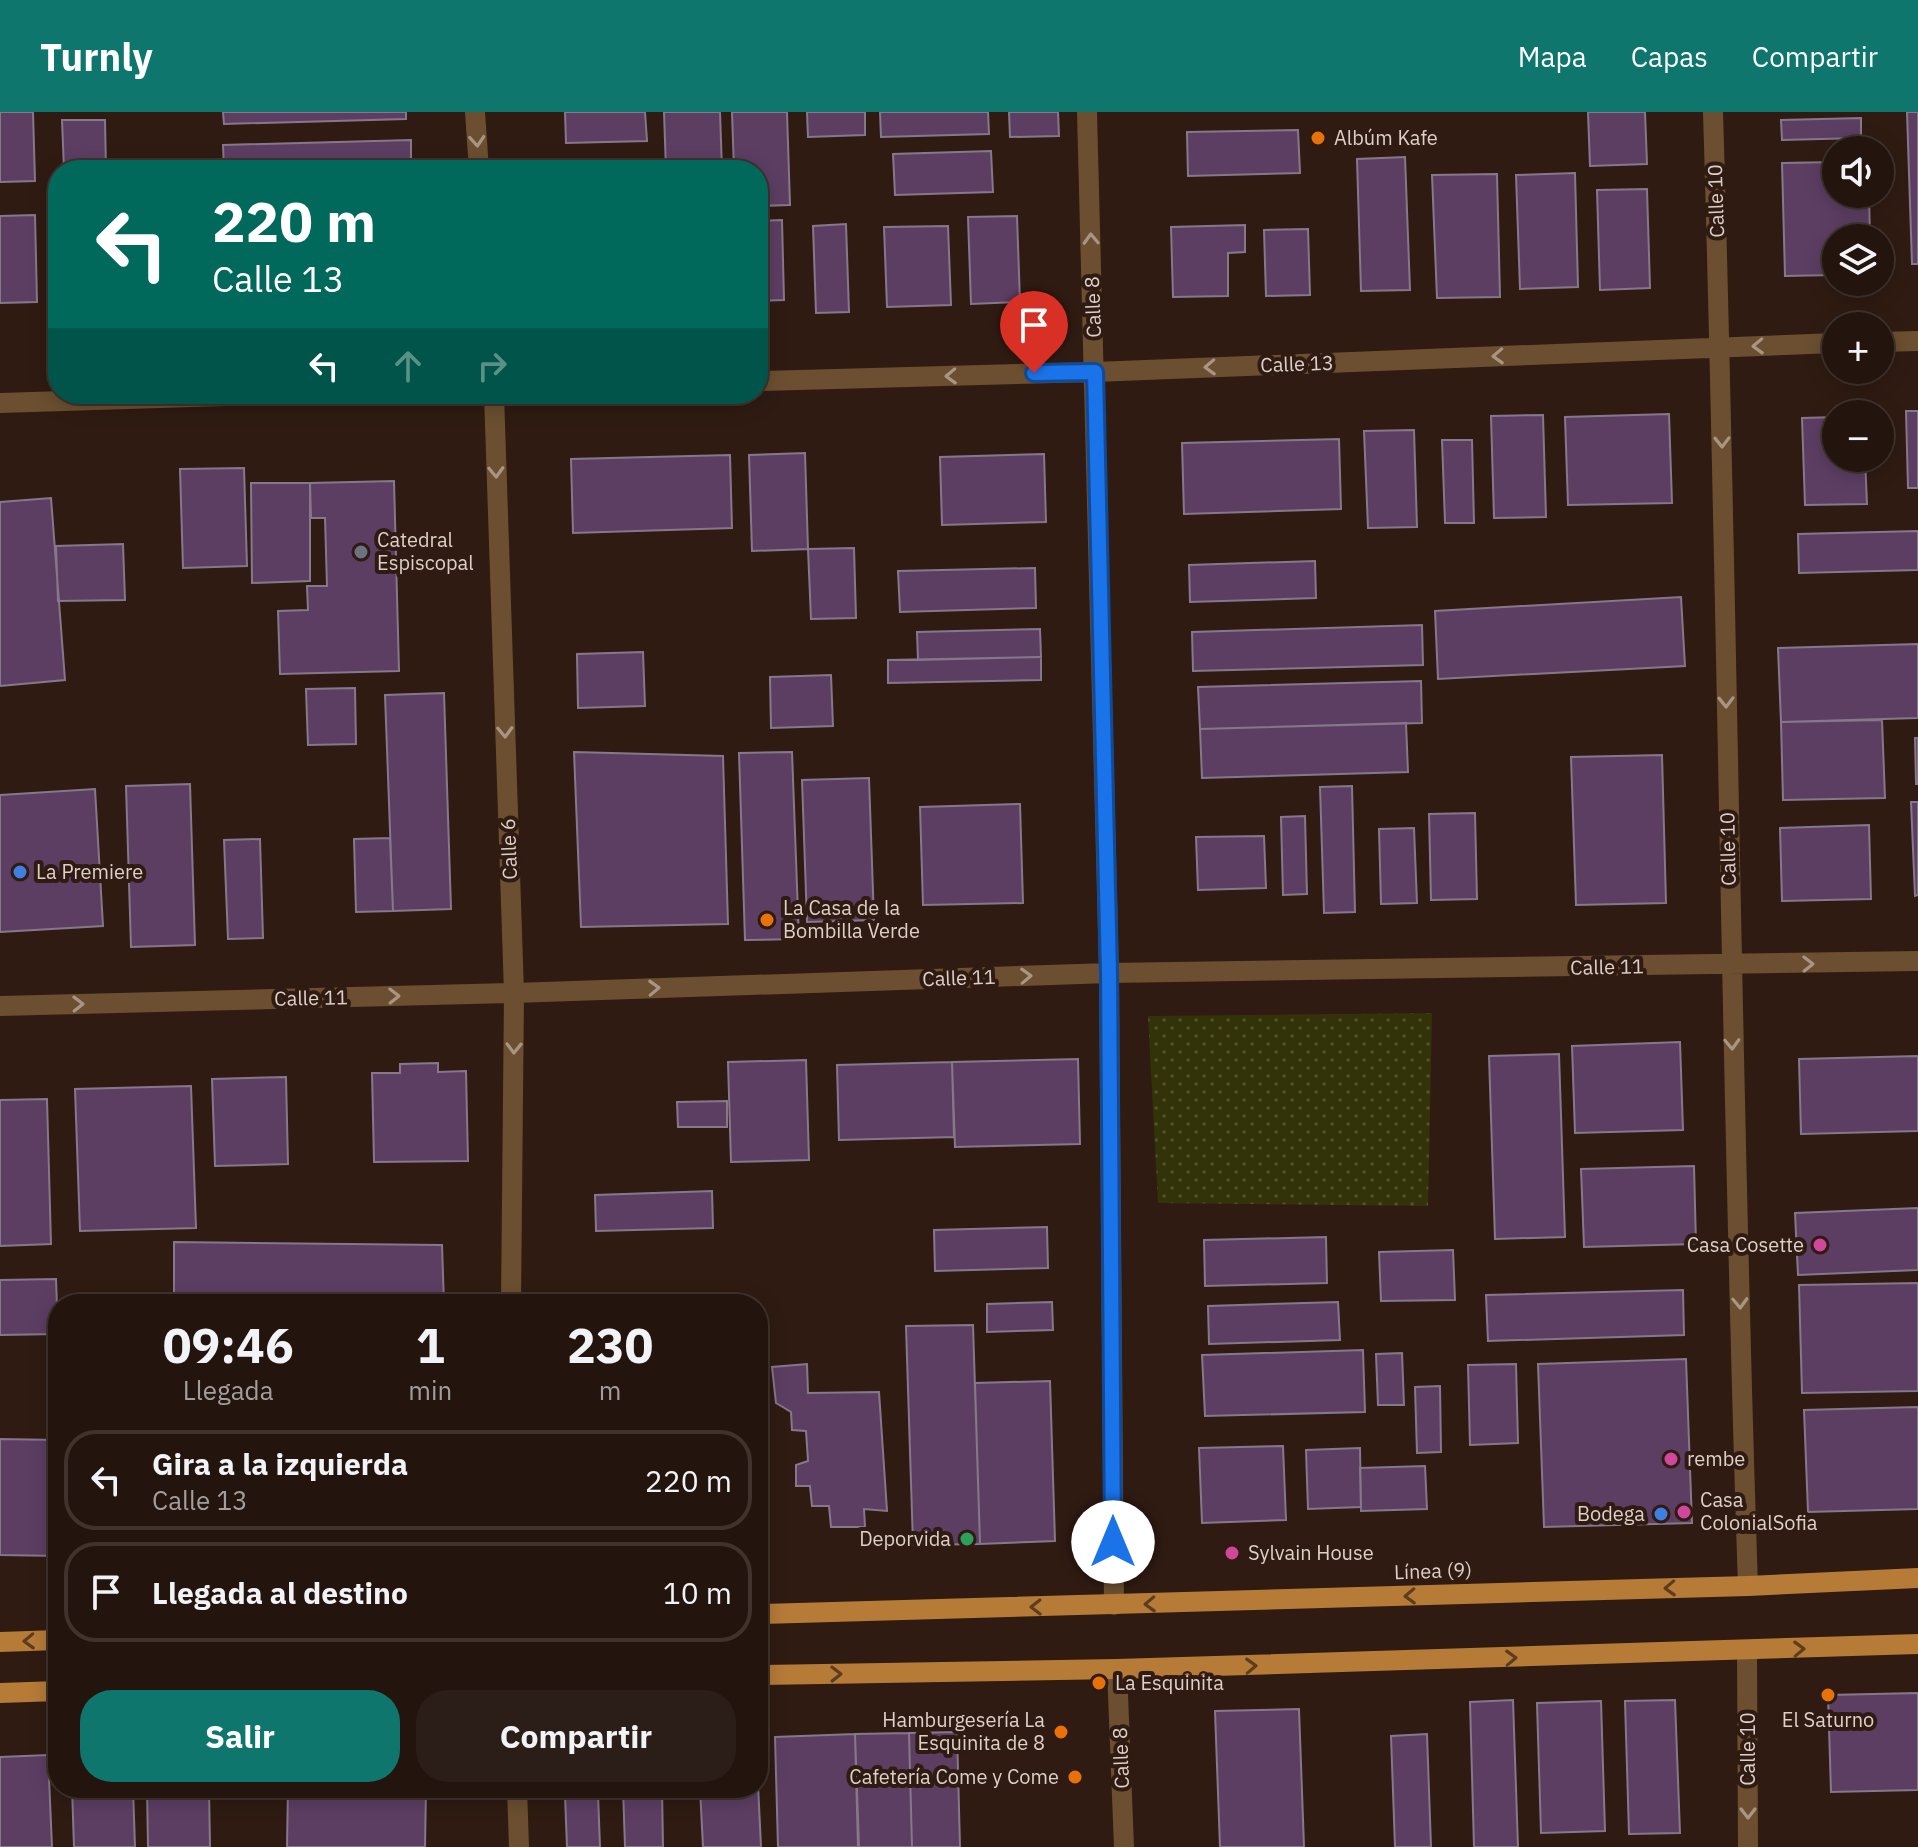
<!DOCTYPE html>
<html lang="es">
<head>
<meta charset="utf-8">
<style>
  body { margin:0; font-family:"IBM Plex Sans",sans-serif; background:#2b1d17; color:#f1f3f6; height:100vh; display:flex; flex-direction:column; font-size:30px; white-space:nowrap }
  * { box-sizing:border-box; margin:0 }
  p { font-size:26px; color:#a39e9e }
  .icon { flex:none; width:44px; height:44px; fill:none; stroke:currentColor; stroke-width:2; stroke-linecap:round; stroke-linejoin:round }
  .map { position:relative; flex:1; overflow:hidden }
  .sheet { position:absolute; left:48px; top:1182px; width:720px; height:504px; display:flex; flex-direction:column; background:#23140e; border-radius:32px; box-shadow:0 4px 20px #0003,0 0 0 2px #40332e }
  .sheet>* { flex:none }
  .hud { position:absolute; left:48px; top:48px; width:720px; height:244px; border-radius:32px; box-shadow:0 4px 20px #0003,0 0 0 2px #40332e; background:#00695c; color:#fff; overflow:hidden }
  .buttons { position:absolute; left:1822px; top:24px; display:grid; gap:16px }
  .buttons a { display:grid; place-items:center; width:72px; height:72px; border-radius:50%; background:#23140e; box-shadow:0 4px 20px #0003,0 0 0 2px #40332e; font-size:40px }
  .pin { position:absolute; display:grid; place-items:center; width:68px; height:68px; color:#fff; margin:-82px -34px; border-radius:50% 50% 50% 0; rotate:-45deg; box-shadow:0 0 8px #0007 }
  .pin .icon { rotate:45deg }
  .me { position:absolute; width:88px; margin:-44px; rotate:0deg; stroke-linejoin:round; filter:drop-shadow(0 0 6px #0008) }
  .turn { display:flex; align-items:center; gap:28px; height:168px; padding:0 32px; font-size:36px }
  .turn .icon { width:104px; height:104px; stroke-width:2.5 }
  .turn b { display:block; font-size:56px; line-height:68px }
  .lanes { display:flex; align-items:center; height:76px; padding:0 32px; background:#0003; justify-content:center; gap:40px; direction:ltr }
  .lanes .off { opacity:.35 }
  .eta { display:flex; justify-content:space-evenly; align-items:center; height:136px; text-align:center }
  .eta b { font-size:48px; font-weight:700; line-height:56px }
  .cta { display:flex; gap:16px; margin-top:auto; padding:16px 32px }
  .cta a { flex:1; height:92px; border-radius:32px; background:#0f766e; color:#fff; font-size:32px; font-weight:700; line-height:92px; text-align:center }
  .cta a+a { background:#2b1d17; color:#f1f3f6 }
  ul { padding:0; list-style:none }
  li { display:flex; align-items:center; gap:24px; height:100px; margin:0 16px 12px; padding:0 16px; border:4px solid #40332e; border-radius:32px }
  li div { flex:1 }
  li b { display:block; font-size:30px }
  li em { font-style:normal }
  header { display:flex; align-items:center; gap:48px; box-sizing:border-box; height:112px; padding:0 40px; background:#0f766e; color:#fff }
  header strong { font-size:38px }
  nav { display:flex; gap:44px; margin-inline-start:auto; font-size:28px }
  .map>svg:first-child { display:block }
</style>
</head>
<body>
<header>
<strong>Turnly</strong>
<nav><a>Mapa</a><a>Capas</a><a>Compartir</a></nav>
</header>
<div class="map">
<svg width="1918" height="1735" viewBox="0 0 1918 1735">
  <defs>
    <pattern id="park-dots" width="8" height="8" patternUnits="userSpaceOnUse" patternTransform="scale(2)"><rect width="8" height="8" fill="#323309"/><path d="M2 2h.1M6 6h.1" fill="none" stroke="#4f502c" stroke-width="1.8" stroke-linecap="round"/></pattern>
  </defs>
  <rect width="100%" height="100%" fill="#2f1b12"/>
  <path fill="url(#park-dots)" d="M1432 901 1428 1094 1158 1091 1148 904Z"/>
  <path fill="#5c3e63" stroke="#87778b" stroke-width="2" d="M0 0H33L35 69 0 70Z
    M223 0H406V7L224 12Z
    M565 0H645L647 29 566 31Z
    M664 0H720L722 58H666Z
    M732 0H787L790 93 758 94V58H734Z
    M807 0H865V23L808 25Z
    M880 0H988L989 22 881 25Z
    M1009 0H1058L1059 24 1010 25Z
    M1588 0H1645L1647 52 1590 54Z
    M1907 0H1918V152H1912Z
    M1861 6V26L1782 28 1781 8Z
    M62 8H105L106 58H64Z
    M1298 18 1300 61 1188 64 1187 20Z
    M411 28V58H224L223 33Z
    M991 39 993 80 895 83 893 42Z
    M1405 45 1410 178 1361 179 1357 47Z
    M1836 50V82H1869L1870 126H1836V163L1785 164 1782 51Z
    M1575 61 1578 175 1520 177 1516 63Z
    M1497 62 1500 185 1437 186 1432 63Z
    M1647 77 1650 176 1600 178 1597 78Z
    M35 103 37 190 0 191V104Z
    M1017 104 1020 190 971 192 968 105Z
    M782 108 784 188 758 189V109Z
    M846 112 849 200 816 201 813 114Z
    M1245 113V140L1228 141V184L1173 185 1171 115Z
    M948 114 951 193 887 195 884 115Z
    M1308 117 1310 183 1266 184 1264 118Z
    M1906 299H1918V376H1908Z
    M1669 302 1672 391 1568 393 1565 305Z
    M1543 303 1546 405 1494 406 1491 304Z
    M1836 305V346H1865L1867 392 1805 393 1802 306Z
    M1414 318 1417 415 1368 416 1364 319Z
    M1339 327 1341 397 1184 402 1182 331Z
    M1442 328H1472L1474 411H1445Z
    M805 341 808 437 752 439 749 343Z
    M1044 342 1046 410 942 413 940 345Z
    M730 343 732 416 573 421 571 347Z
    M244 356 247 454 183 456 180 357Z
    M394 369 399 559 280 562 278 499 308 498 307 474H327L325 406H311L310 371Z
    M251 371H310V469L252 471Z
    M51 386 65 568 0 574V390Z
    M1918 419V458L1799 461 1798 422Z
    M123 432 125 488 58 489 56 434Z
    M854 436 856 506 811 507 808 437Z
    M1315 449 1316 486 1190 490 1189 453Z
    M1035 456 1036 496 900 500 898 459Z
    M1681 485 1685 554 1438 567 1435 499Z
    M1422 513 1423 553 1193 559 1192 520Z
    M1040 517 1041 545 918 548 917 520Z
    M1918 532V606L1781 610 1778 536Z
    M643 540 645 594 578 596 577 542Z
    M1041 545V568L888 571V548Z
    M831 563 833 614 771 616 770 565Z
    M1421 569 1422 611 1200 617 1198 575Z
    M355 576 356 632 308 633 306 577Z
    M444 581 451 797 393 799 385 583Z
    M1882 608 1885 686 1783 688 1781 610Z
    M1406 611 1408 660 1202 666 1200 617Z
    M1915 626H1918V672H1916Z
    M574 640 723 644 728 812 581 815Z
    M792 640 799 827 745 828 739 641Z
    M1662 643 1666 791 1576 793 1571 645Z
    M869 666 874 808 807 810 802 668Z
    M190 672 195 833 131 835 126 674Z
    M1352 674 1355 800 1324 801 1320 675Z
    M95 677 103 814 0 820V683Z
    M1911 690H1918V783L1915 784Z
    M1020 692 1023 791 923 793 920 695Z
    M1475 701 1477 787 1431 788 1429 702Z
    M1305 704 1307 782 1283 783 1281 705Z
    M1869 713 1871 787 1782 789 1780 716Z
    M1414 716 1417 791 1381 792 1379 717Z
    M1264 724 1266 776 1198 778 1196 725Z
    M390 726 393 799 356 800 354 727Z
    M260 727 263 826 228 827 224 728Z
    M1680 930 1683 1018 1575 1021 1572 934Z
    M1559 942 1565 1125 1495 1127 1489 944Z
    M1918 944V1019L1801 1022 1799 947Z
    M1078 947 1080 1032 955 1035 952 950Z
    M806 948 809 1048 731 1050 728 950Z
    M952 950 954 1025 839 1028 837 953Z
    M438 951V960L466 959 468 1049 374 1050 372 961H400V952Z
    M286 965 288 1052 215 1054 212 967Z
    M191 974 196 1116 80 1119 75 977Z
    M47 987 51 1132 0 1134V988Z
    M727 989V1015H678L677 990Z
    M1694 1054 1696 1132 1584 1135 1581 1057Z
    M712 1079 713 1116 596 1119 595 1083Z
    M1918 1096V1158L1798 1163 1795 1101Z
    M1047 1115 1048 1156 935 1159 934 1118Z
    M1326 1125 1327 1171 1205 1174 1204 1128Z
    M174 1130 442 1133 444 1192H174Z
    M1453 1138 1455 1188 1381 1189 1379 1140Z
    M56 1167 58 1222 0 1223V1168Z
    M1918 1171V1279L1802 1281 1799 1173Z
    M1683 1178 1684 1223 1488 1229 1486 1183Z
    M1052 1190 1053 1218 987 1220V1192Z
    M1338 1190 1340 1228 1209 1232 1208 1194Z
    M973 1213 980 1432 913 1433 906 1214Z
    M1363 1238 1365 1300 1205 1304 1202 1243Z
    M1402 1241 1404 1293H1378L1376 1242Z
    M1686 1247 1692 1411 1544 1415 1538 1252Z
    M807 1252 808 1281 879 1280 887 1399 864 1397 865 1415H831L829 1394H812L810 1374H796V1353L808 1349 806 1319 792 1318 791 1300 776 1291 772 1255Z
    M1516 1252 1518 1331 1470 1333 1468 1253Z
    M1050 1269 1055 1429 980 1432 975 1271Z
    M1440 1274 1441 1340 1417 1341 1415 1275Z
    M1918 1295V1397L1808 1400 1804 1298Z
    M0 1327 58 1328V1444L0 1443Z
    M1283 1334 1286 1408 1202 1411 1199 1336Z
    M1360 1336 1361 1395 1308 1397 1306 1338Z
    M1425 1354 1427 1397 1361 1399 1360 1356Z
    M1918 1581V1678L1831 1680 1828 1583Z
    M1513 1588 1518 1735H1474L1470 1590Z
    M1675 1588 1680 1721 1629 1722 1625 1589Z
    M1601 1589 1605 1719 1541 1721 1537 1591Z
    M1299 1597 1304 1735H1220L1215 1599Z
    M957 1620 960 1735H912L909 1621Z
    M909 1621 912 1735H858L855 1622Z
    M855 1622 859 1735H778L775 1625Z
    M1427 1622 1431 1735H1395L1391 1624Z
    M48 1643 52 1735H0V1645Z
    M758 1672 761 1735H703L700 1676H758Z
    M72 1676H133L135 1735H74Z
    M147 1676H209L210 1735H148Z
    M288 1676H426L425 1735H287Z
    M623 1676H662L663 1735H625Z
    M598 1682 600 1735H567L565 1683Z"/>
  <g fill="none" stroke-linecap="round" stroke-linejoin="round">
    <path stroke="#6b4f30" stroke-width="20" d="M475 0 479 58
      M1087 0 1109 861 1114 1493
      M1713 0C1728 491 1731 983 1748 1474
      M1880 230 1918 229
      M758 269 1095 260 1836 231
      M494 282 514 881 511 1192
      M0 291 292 282
      M0 894 514 881 1109 861 1918 849
      M1747 1539 1748 1735
      M1117 1557 1124 1735
      M517 1676 519 1735"/>
    <path stroke="#b67b37" stroke-width="20" d="M758 1502 1748 1474 1918 1466
      M0 1530 58 1528
      M758 1563 1117 1557 1918 1532
      M0 1581 58 1579"/>
  </g>
  <defs><path id="oneway-chevron" d="M-2-3.5L2.5 0L-2 3.5" fill="none" stroke-width="1.6" stroke-linecap="round" stroke-linejoin="round" transform="scale(2)"/></defs>
  <g stroke="#aa9584">
    <use href="#oneway-chevron" transform="translate(477 29) rotate(86)"/>
    <use href="#oneway-chevron" transform="translate(1091 127) rotate(-92)"/>
    <use href="#oneway-chevron" transform="translate(1758 234) rotate(178)"/>
    <use href="#oneway-chevron" transform="translate(1498 244) rotate(178)"/>
    <use href="#oneway-chevron" transform="translate(1210 255) rotate(178)"/>
    <use href="#oneway-chevron" transform="translate(951 264) rotate(178)"/>
    <use href="#oneway-chevron" transform="translate(1722 330) rotate(89)"/>
    <use href="#oneway-chevron" transform="translate(496 360) rotate(88)"/>
    <use href="#oneway-chevron" transform="translate(1726 590) rotate(89)"/>
    <use href="#oneway-chevron" transform="translate(505 620) rotate(88)"/>
    <use href="#oneway-chevron" transform="translate(1808 852) rotate(-1)"/>
    <use href="#oneway-chevron" transform="translate(1026 864) rotate(-2)"/>
    <use href="#oneway-chevron" transform="translate(654 876) rotate(-2)"/>
    <use href="#oneway-chevron" transform="translate(394 884) rotate(-1)"/>
    <use href="#oneway-chevron" transform="translate(78 892) rotate(-1)"/>
    <use href="#oneway-chevron" transform="translate(1732 932) rotate(88)"/>
    <use href="#oneway-chevron" transform="translate(514 936) rotate(91)"/>
    <use href="#oneway-chevron" transform="translate(1740 1191) rotate(88)"/>
    <use href="#oneway-chevron" transform="translate(1748 1701) rotate(90)"/>
  </g>
  <g stroke="#5e3d1f">
    <use href="#oneway-chevron" transform="translate(1670 1476) rotate(178)"/>
    <use href="#oneway-chevron" transform="translate(1410 1484) rotate(178)"/>
    <use href="#oneway-chevron" transform="translate(1150 1492) rotate(178)"/>
    <use href="#oneway-chevron" transform="translate(1036 1495) rotate(179)"/>
    <use href="#oneway-chevron" transform="translate(29 1529) rotate(178)"/>
    <use href="#oneway-chevron" transform="translate(1799 1537) rotate(-2)"/>
    <use href="#oneway-chevron" transform="translate(1511 1546) rotate(-2)"/>
    <use href="#oneway-chevron" transform="translate(1251 1554) rotate(-2)"/>
    <use href="#oneway-chevron" transform="translate(836 1562) rotate(-1)"/>
  </g>
  <g fill="none" stroke-linecap="round" stroke-linejoin="round">
    <defs>
      <path id="route" d="M1034 261 1095 260 1109 861 1113 1430"/>
    </defs>
    <use href="#route" stroke="#114b97" stroke-width="20"/>
    <use href="#route" stroke="#1a73e8" stroke-width="14"/>
  </g>
  <g fill="#e8710a" stroke="#2f1b12" stroke-width="3">
    <circle cx="1318" cy="26" r="8"/>
    <circle cx="767" cy="808" r="8"/>
    <circle cx="1099" cy="1571" r="8"/>
    <circle cx="1828" cy="1583" r="8"/>
    <circle cx="1061" cy="1620" r="8"/>
    <circle cx="1075" cy="1665" r="8"/>
  </g>
  <circle fill="#6b7280" stroke="#2f1b12" stroke-width="3" cx="361" cy="440" r="8"/>
  <g fill="#3f7fe0" stroke="#2f1b12" stroke-width="3">
    <circle cx="20" cy="760" r="8"/>
    <circle cx="1661" cy="1402" r="8"/>
  </g>
  <g fill="#d1479c" stroke="#2f1b12" stroke-width="3">
    <circle cx="1820" cy="1133" r="8"/>
    <circle cx="1671" cy="1347" r="8"/>
    <circle cx="1684" cy="1400" r="8"/>
    <circle cx="1232" cy="1441" r="8"/>
  </g>
  <circle fill="#2e9e5b" stroke="#2f1b12" stroke-width="3" cx="967" cy="1427" r="8"/>
  <g text-anchor="middle" stroke-width="8" stroke-linejoin="round" paint-order="stroke">
    <g font-size="20" fill="#decfc9" stroke="#2f1b12" text-anchor="start">
      <text x="1334" y="33">Albúm Kafe</text>
      <text x="377" y="435">Catedral<tspan x="377" dy="23">Espiscopal</tspan></text>
      <text x="36" y="767">La Premiere</text>
      <text x="783" y="803">La Casa de la<tspan x="783" dy="23">Bombilla Verde</tspan></text>
      <text x="1804" y="1140" text-anchor="end">Casa Cosette</text>
      <text x="1687" y="1354">rembe</text>
      <text x="1700" y="1395">Casa<tspan x="1700" dy="23">ColonialSofia</tspan></text>
      <text x="1645" y="1409" text-anchor="end">Bodega</text>
      <text x="951" y="1434" text-anchor="end">Deporvida</text>
      <text x="1248" y="1448">Sylvain House</text>
      <text x="1115" y="1578">La Esquinita</text>
      <text x="1045" y="1615" text-anchor="end">Hamburgesería La<tspan x="1045" dy="23">Esquinita de 8</tspan></text>
      <text x="1828" y="1615" text-anchor="middle">El Saturno</text>
      <text x="1059" y="1672" text-anchor="end">Cafetería Come y Come</text>
    </g>
    <g font-size="20" fill="#decfc9" stroke="#2f1b12">
      <text transform="translate(1716 89) rotate(-92)" y="7">Calle 10</text>
      <text transform="translate(1093 195) rotate(-92)" y="7">Calle 8</text>
      <text transform="translate(1297 252) rotate(-2)" y="7">Calle 13</text>
      <text transform="translate(509 737) rotate(-92)" y="7">Calle 6</text>
      <text transform="translate(1728 737) rotate(-91)" y="7">Calle 10</text>
      <text transform="translate(1607 855) rotate(-1)" y="7">Calle 11</text>
      <text transform="translate(959 866) rotate(-2)" y="7">Calle 11</text>
      <text transform="translate(311 886) rotate(-1)" y="7">Calle 11</text>
      <text transform="translate(1433 1459) rotate(-2)" y="7">Línea (9)</text>
      <text transform="translate(1748 1637) rotate(-90)" y="7">Calle 10</text>
      <text transform="translate(1121 1646) rotate(-92)" y="7">Calle 8</text>
    </g>
  </g>
</svg>
<div class="buttons">
<a><svg class="icon" aria-label="sound" viewBox="0 0 24 24"><path d="M4 9h4l5-4v14l-5-4H4zM17 9q2 3 0 6"/></svg></a>
<a><svg class="icon" aria-label="layers" viewBox="0 0 24 24"><path d="M12 4l9 5-9 5-9-5zM3 14l9 5 9-5"/></svg></a>
<a>+</a>
<a>−</a>
</div>
<div class="pin" style="left:1034px;top:261px;background:#d93025"><svg class="icon" aria-label="arrive" viewBox="0 0 24 24"><path d="M6 21V4h12l-3 4 3 4H6"/></svg></div>
<svg class="me" style="left:1113px;top:1430px" viewBox="-20 -20 40 40"><circle r="19" fill="#fff"/><path d="M0-13L10 11 0 6-10 11z" fill="#1a73e8"/></svg>
<div class="hud">
<div class="turn"><svg class="icon" aria-label="left" viewBox="0 0 24 24"><path d="M17 20v-9H6M10 6l-5 5 5 5"/></svg><div><b>220 m</b>Calle 13</div></div>
<div class="lanes"><svg class="icon" aria-label="left" viewBox="0 0 24 24"><path d="M17 20v-9H6M10 6l-5 5 5 5"/></svg><svg class="icon off" aria-label="ahead" viewBox="0 0 24 24"><path d="M12 20V5M6 11l6-6 6 6"/></svg><svg class="icon off" aria-label="right" viewBox="0 0 24 24"><path d="M7 20v-9h11M14 6l5 5-5 5"/></svg></div>
</div>
<section class="sheet">
<div class="eta">
<div><b>09:46</b><p>Llegada</p></div>
<div><b>1</b><p>min</p></div>
<div><b>230</b><p>m</p></div>
</div>
<ul>
<li><svg class="icon" aria-label="left" viewBox="0 0 24 24"><path d="M17 20v-9H6M10 6l-5 5 5 5"/></svg><div><b>Gira a la izquierda</b><p>Calle 13</p></div><em>220 m</em></li>
<li><svg class="icon" aria-label="arrive" viewBox="0 0 24 24"><path d="M6 21V4h12l-3 4 3 4H6"/></svg><div><b>Llegada al destino</b></div><em>10 m</em></li>
</ul>
<div class="cta"><a>Salir</a><a>Compartir</a></div>
</section>
</div>
</body>
</html>
